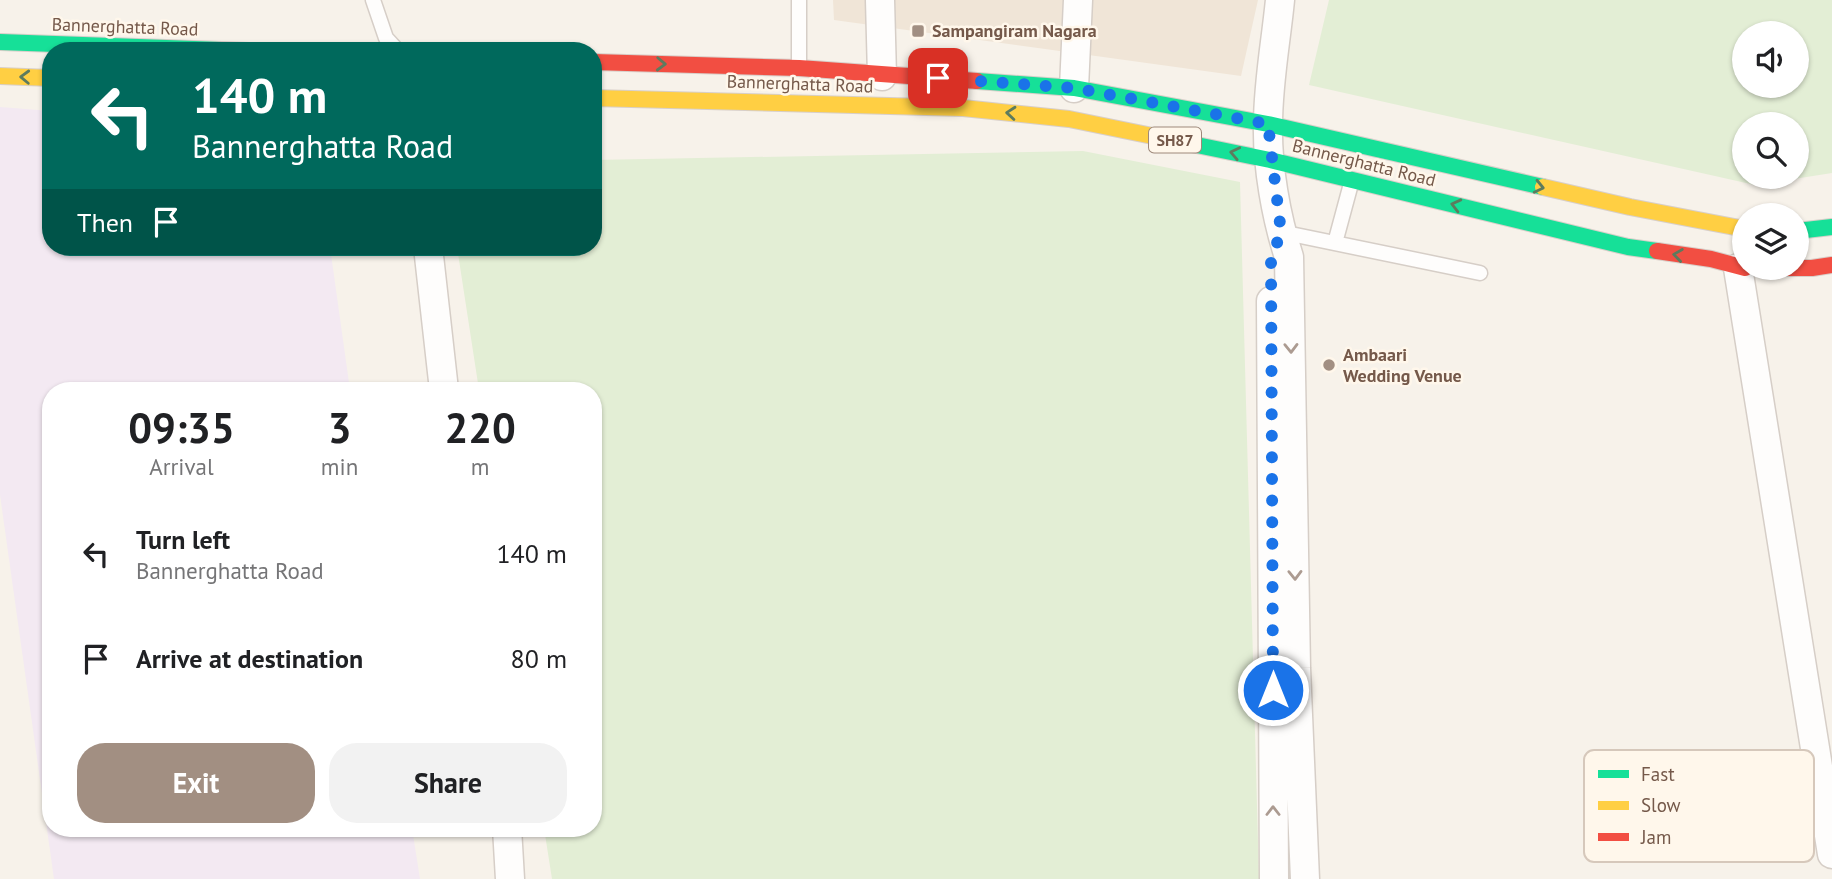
<!DOCTYPE html>
<html lang="en">
<head>
<meta charset="utf-8">
<style>
  body { margin:0; font-family:"PT Sans",sans-serif; background:#f2f2f2; color:#202124; height:100vh; display:flex; flex-direction:column; font-size:26px; white-space:nowrap }
  * { box-sizing:border-box; margin:0 }
  p { font-size:23px; color:#757577 }
  .icon { flex:none; width:38px; height:38px; fill:none; stroke:currentColor; stroke-width:2; stroke-linecap:round; stroke-linejoin:round }
  .map { position:relative; flex:1; overflow:hidden }
  .sheet { position:absolute; left:42px; top:382px; width:560px; height:455px; display:flex; flex-direction:column; background:#fff; border-radius:28px; box-shadow:0 2px 5px #0004 }
  .sheet>* { flex:none }
  .top-card { position:absolute; left:42px; top:42px; width:560px; height:214px; border-radius:28px; box-shadow:0 2px 5px #0004; background:#00695c; color:#fff; overflow:hidden }
  .controls { position:absolute; left:1732px; top:21px; display:grid; gap:14px }
  .controls a { display:grid; place-items:center; width:77px; height:77px; border-radius:50%; background:#fff; box-shadow:0 2px 5px #0004; font-size:35px }
  .pin { position:absolute; display:grid; place-items:center; width:60px; height:60px; color:#fff; margin:-30px; border-radius:14px; box-shadow:0 4px 10px #0006 }
  .me { position:absolute; width:77px; margin:-38px; rotate:0deg; stroke-linejoin:round; filter:drop-shadow(0 0 5px #0008) }
  .turn { display:flex; align-items:center; gap:24px; height:147px; padding:0 35px; font-size:32px }
  .turn .icon { width:91px; height:91px; stroke-width:2.5 }
  .turn b { display:block; font-size:49px; line-height:60px }
  .then { display:flex; align-items:center; height:66px; padding:0 35px; background:#0003; gap:14px; font-size:26px }
  .eta { display:flex; justify-content:space-evenly; align-items:center; height:119px; text-align:center }
  .eta b { font-size:42px; font-weight:700; line-height:49px }
  .primary-button { display:flex; gap:14px; margin-top:auto; padding:14px 35px }
  .primary-button a { flex:1; height:80px; border-radius:28px; background:#a28f82; color:#fff; font-size:28px; font-weight:700; line-height:80px; text-align:center }
  .primary-button a+a { background:#f2f2f2; color:#202124 }
  ul { padding:0; list-style:none }
  li { display:flex; align-items:center; gap:21px; height:105px; padding:0 35px }
  li div { flex:1 }
  li b { display:block; font-size:26px }
  li em { font-style:normal }
  .map>svg:first-child { display:block }
</style>
</head>
<body>
<div class="map">
<svg width="1832" height="879" viewBox="0 0 1832 879">
  <rect width="100%" height="100%" fill="#f7f2ea"/>
  <path fill="#f0e5d7" d="M833 0H1258L1241 76 834 20Z"/>
  <path fill="#f3e9f2" d="M0 107 51 111V247H330L350 390H51V828H412L420 879H54L0 495Z"/>
  <path fill="#e3eed5" fill-rule="evenodd" d="M1329 0H1832V173L1755 185 1309 85ZM1745 33H1797V86H1745ZM1745 124H1797V177H1745Z
    M1083 151 1240 182 1259 879H552L544 828H593V390H479L457 247H593V160Z"/>
  <g fill="none" stroke-linecap="round" stroke-linejoin="round">
    <defs>
      <path id="lane" d="M373 0 386 38 398 51
        M799 0V67
        M1281 232 1480 273
        M1335 243 1352 180"/>
      <path id="street" d="M880 0 882 76
        M1280 0C1276 41 1268 83 1268 124 1267 166 1276 217 1289 257L1296 668 1305 879
        M1074 88 1078 0
        M428 247 444 390
        M1738 268 1832 854
        M1271 301 1274 879
        M507 828 510 879"/>
      <path id="fast" d="M0 42 249 51
        M977 81 1074 88 1268 124 1543 187
        M1182 142 1270 160 1628 247 1657 251
        M1797 231 1832 227"/>
      <path id="slow" d="M0 76 51 78
        M593 98 963 108 1069 119 1182 142
        M1543 187 1630 207 1745 229"/>
      <path id="jam" d="M593 62 799 68 977 81
        M1657 251 1711 259 1745 268
        M1763 268H1812L1832 265"/>
    </defs>
    <use href="#lane" stroke="#d6cec7" stroke-width="17"/>
    <use href="#street" stroke="#d6cec7" stroke-width="31"/>
    <use href="#fast" stroke="#d8cfc9" stroke-width="18"/>
    <use href="#slow" stroke="#d8cfc9" stroke-width="18"/>
    <use href="#jam" stroke="#d8cfc9" stroke-width="18"/>
    <use href="#lane" stroke="#fefdfc" stroke-width="14"/>
    <use href="#street" stroke="#fefdfc" stroke-width="28"/>
    <use href="#fast" stroke="#16e098" stroke-width="16"/>
    <use href="#slow" stroke="#ffcf43" stroke-width="16"/>
    <use href="#jam" stroke="#f24e42" stroke-width="16"/>
  </g>
  <defs><path id="oneway-chevron" d="M-2-3.5L2.5 0L-2 3.5" fill="none" stroke-width="1.6" stroke-linecap="round" stroke-linejoin="round" transform="scale(1.75)"/></defs>
  <g stroke="#5d7b5e">
    <use href="#oneway-chevron" transform="translate(661 64) rotate(2)"/>
    <use href="#oneway-chevron" transform="translate(25 77) rotate(-178)"/>
    <use href="#oneway-chevron" transform="translate(1011 113) rotate(-175)"/>
    <use href="#oneway-chevron" transform="translate(1235 153) rotate(-168)"/>
    <use href="#oneway-chevron" transform="translate(1539 187) rotate(13)"/>
    <use href="#oneway-chevron" transform="translate(1456 205) rotate(-166)"/>
    <use href="#oneway-chevron" transform="translate(1678 255) rotate(-172)"/>
  </g>
  <g stroke="#ac9b91">
    <use href="#oneway-chevron" transform="translate(1291 348) rotate(89)"/>
    <use href="#oneway-chevron" transform="translate(1295 575) rotate(89)"/>
    <use href="#oneway-chevron" transform="translate(1273 811) rotate(-90)"/>
  </g>
  <g fill="none" stroke-linecap="round" stroke-linejoin="round">
    <path stroke="#1a73e8" stroke-width="12" stroke-dasharray="0 21.6" d="M938 78 1074 88 1268 124 1281 232 1271 259 1273 690"/>
  </g>
  <g fill="#a28f82" stroke="#fff7eb" stroke-width="2.5">
    <rect x="911" y="24" width="14" height="14" rx="3.5"/>
    <circle cx="1329" cy="365" r="7"/>
  </g>
  <g text-anchor="middle" stroke-width="5" stroke-linejoin="round" paint-order="stroke">
    <rect fill="#fff7eb" stroke="#9e887a" stroke-width="2" x="1149" y="127.5" width="52" height="25" rx="5"/>
    <g font-size="16" font-weight="bold" fill="#75594a">
      <text x="1175" y="146">SH87</text>
    </g>
    <g font-size="18" fill="#75594a" stroke="#fff7eb">
      <text transform="translate(125 27) rotate(2)" y="6">Bannerghatta Road</text>
      <text transform="translate(800 84) rotate(2)" y="6">Bannerghatta Road</text>
      <text transform="translate(1364 163) rotate(14)" y="6">Bannerghatta Road</text>
    </g>
    <g font-size="18" font-weight="bold" fill="#75594a" stroke="#fff7eb" text-anchor="start">
      <text x="932" y="37">Sampangiram Nagara</text>
      <text x="1343" y="361">Ambaari<tspan x="1343" dy="21">Wedding Venue</tspan></text>
    </g>
  </g>
  <rect x="1584" y="750" width="230" height="112" rx="10" fill="#fff7eb" stroke="#d6c8bb" stroke-width="2"/>
  <rect x="1598" y="770" width="31" height="8" fill="#16e098"/>
  <rect x="1598" y="801" width="31" height="9" fill="#ffcf43"/>
  <rect x="1598" y="833" width="31" height="8" fill="#f24e42"/>
  <g font-size="19" fill="#75594a">
    <text x="1641" y="781">Fast</text>
    <text x="1641" y="812">Slow</text>
    <text x="1641" y="844">Jam</text>
  </g>
</svg>
<div class="controls">
<a><svg class="icon" aria-label="sound" viewBox="0 0 24 24"><path d="M4 9h4l5-4v14l-5-4H4zM17 9q2 3 0 6"/></svg></a>
<a><svg class="icon" aria-label="search" viewBox="0 0 24 24"><circle cx="10" cy="10" r="6"/><path d="M15 15l6 6"/></svg></a>
<a><svg class="icon" aria-label="layers" viewBox="0 0 24 24"><path d="M12 4l9 5-9 5-9-5zM3 14l9 5 9-5"/></svg></a>
</div>
<div class="pin" style="left:938px;top:78px;background:#d93025"><svg class="icon" aria-label="arrive" viewBox="0 0 24 24"><path d="M6 21V4h12l-3 4 3 4H6"/></svg></div>
<svg class="me" style="left:1273px;top:690px" viewBox="-20 -20 40 40"><circle r="17" fill="#1a73e8" stroke="#fff" stroke-width="3"/><path d="M0-11L8 9 0 5-8 9z" fill="#fff"/></svg>
<div class="top-card">
<div class="turn"><svg class="icon" aria-label="left" viewBox="0 0 24 24"><path d="M17 20v-9H6M10 6l-5 5 5 5"/></svg><div><b>140 m</b>Bannerghatta Road</div></div>
<div class="then">Then<svg class="icon" aria-label="arrive" viewBox="0 0 24 24"><path d="M6 21V4h12l-3 4 3 4H6"/></svg></div>
</div>
<section class="sheet">
<div class="eta">
<div><b>09:35</b><p>Arrival</p></div>
<div><b>3</b><p>min</p></div>
<div><b>220</b><p>m</p></div>
</div>
<ul>
<li><svg class="icon" aria-label="left" viewBox="0 0 24 24"><path d="M17 20v-9H6M10 6l-5 5 5 5"/></svg><div><b>Turn left</b><p>Bannerghatta Road</p></div><em>140 m</em></li>
<li><svg class="icon" aria-label="arrive" viewBox="0 0 24 24"><path d="M6 21V4h12l-3 4 3 4H6"/></svg><div><b>Arrive at destination</b></div><em>80 m</em></li>
</ul>
<div class="primary-button"><a>Exit</a><a>Share</a></div>
</section>
</div>
</body>
</html>
